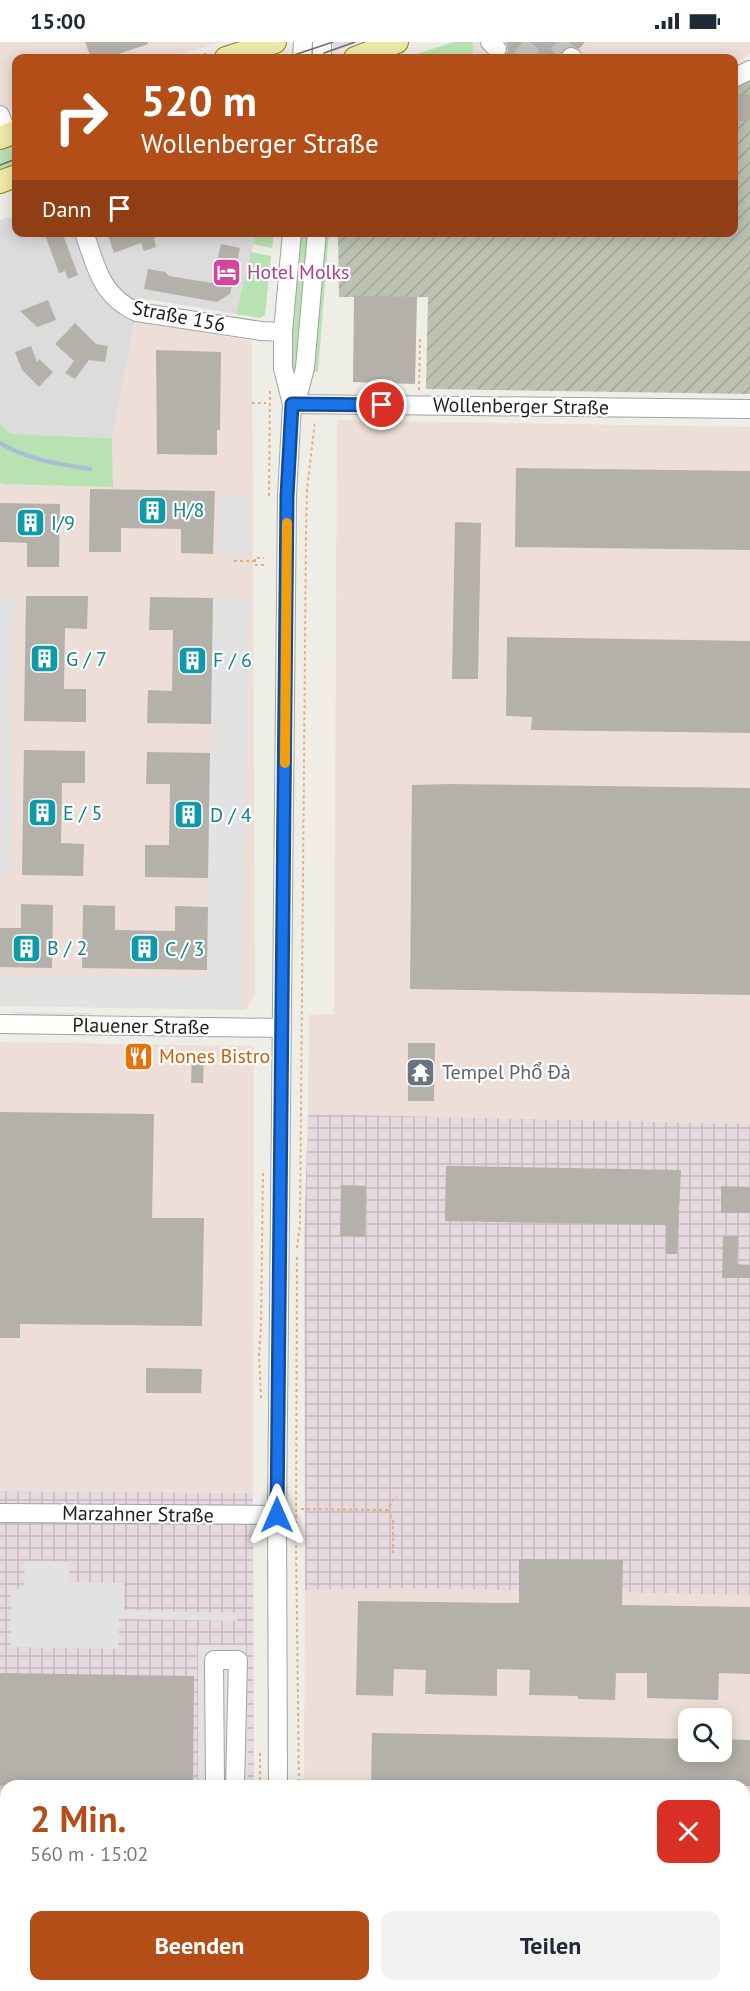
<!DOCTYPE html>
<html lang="de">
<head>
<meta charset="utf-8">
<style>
  body { margin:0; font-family:"PT Sans",sans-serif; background:#f2f2f3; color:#1f2937; height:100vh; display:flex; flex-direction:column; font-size:22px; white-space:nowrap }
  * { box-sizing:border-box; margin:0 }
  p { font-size:20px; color:#747a83 }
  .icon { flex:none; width:33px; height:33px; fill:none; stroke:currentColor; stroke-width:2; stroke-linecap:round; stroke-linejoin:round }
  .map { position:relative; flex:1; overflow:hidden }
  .details { position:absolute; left:0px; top:1738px; width:750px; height:212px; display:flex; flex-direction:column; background:#fff; border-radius:18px 18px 0 0; box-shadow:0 3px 15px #0003 }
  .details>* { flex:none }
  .top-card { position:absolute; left:12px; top:12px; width:726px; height:183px; border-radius:12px; box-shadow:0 3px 15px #0003; background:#b44e19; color:#fff; overflow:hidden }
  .tools { position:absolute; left:678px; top:1666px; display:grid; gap:12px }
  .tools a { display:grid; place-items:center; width:54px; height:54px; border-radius:12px; background:#fff; box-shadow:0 3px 15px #0003; font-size:30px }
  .pin { position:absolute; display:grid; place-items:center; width:51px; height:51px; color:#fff; margin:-26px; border:3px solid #fff; border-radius:50%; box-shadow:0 2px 6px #0007 }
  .me { position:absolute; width:66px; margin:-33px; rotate:0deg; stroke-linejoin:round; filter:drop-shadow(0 0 4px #0008) }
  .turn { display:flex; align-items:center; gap:21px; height:126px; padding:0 30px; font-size:27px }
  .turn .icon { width:78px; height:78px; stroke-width:2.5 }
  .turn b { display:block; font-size:42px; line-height:51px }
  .then { display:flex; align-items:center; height:57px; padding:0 30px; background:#0003; gap:12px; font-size:22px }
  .round { display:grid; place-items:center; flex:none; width:63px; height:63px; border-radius:12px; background:#f2f2f3 }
  .headline { display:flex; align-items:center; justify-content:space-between; height:102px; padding:0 30px }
  h1 { font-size:36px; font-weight:700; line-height:45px; color:#b44e19 }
  .primary-button { display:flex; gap:12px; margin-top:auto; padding:12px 30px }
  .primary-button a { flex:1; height:69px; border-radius:12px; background:#b44e19; color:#fff; font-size:24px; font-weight:700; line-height:69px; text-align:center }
  .primary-button a+a { background:#f2f2f3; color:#1f2937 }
  .status { display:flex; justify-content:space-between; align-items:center; height:42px; padding:0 30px; background:#fff; direction:ltr }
  .status svg { height:16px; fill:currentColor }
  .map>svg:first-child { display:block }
</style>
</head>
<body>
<div class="status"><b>15:00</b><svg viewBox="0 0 49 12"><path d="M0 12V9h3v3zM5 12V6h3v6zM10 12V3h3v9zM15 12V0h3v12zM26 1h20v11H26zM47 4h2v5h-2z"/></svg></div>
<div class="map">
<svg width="750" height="1949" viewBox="0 0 750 1949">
  <defs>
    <pattern id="industrial-grid" width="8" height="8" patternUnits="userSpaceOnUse" patternTransform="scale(1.5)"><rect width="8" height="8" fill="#e6d9df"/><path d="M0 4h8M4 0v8" fill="none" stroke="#c5babf"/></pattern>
    <pattern id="construction-furrows" width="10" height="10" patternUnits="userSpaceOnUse" patternTransform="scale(1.5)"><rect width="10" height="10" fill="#bcc2b2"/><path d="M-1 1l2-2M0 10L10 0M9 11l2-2" fill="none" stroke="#a1a699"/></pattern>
  </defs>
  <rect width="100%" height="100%" fill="#eeeee6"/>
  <path fill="#dcdcdc" d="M16 173V190L256 191 236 272 140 256 112 396 11 392 0 382V178Z"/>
  <path fill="#eddfd7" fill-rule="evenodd" d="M0 0H222L166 16H16V66L0 72Z
    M473 0H750V12L734 21V16H473Z
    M135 278 252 299 255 951 246 968 0 964V440L2 442 113 445 112 396Z
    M337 378 750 385V1082L308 1072 309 973 334 972Z
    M0 1000 254 1004 253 1451 0 1449Z
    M399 1546 750 1553V1949H304V1944H744V1744H304L305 1548ZM688 1677H722V1710H688Z"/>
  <path fill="url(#industrial-grid)" d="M308 1072 750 1082V1553L399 1546 305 1548 304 1196Z
    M0 1449 253 1451 254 1744H6V1944H254V1949H0Z"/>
  <path fill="#e6d9df" d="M333 0H356V1L333 10Z"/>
  <path fill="url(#construction-furrows)" d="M750 39V352L426 347 428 255H339L338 191 734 190V44Z"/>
  <path fill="#b9e2b2" d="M453 0H473V16H405Z
    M16 100V126L0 132V107Z
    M256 191H274L272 206 253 202Z
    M300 191H312L299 328 291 327 292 277Z
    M325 191H329L318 330H314Z
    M251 210 271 214 265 273 260 276 236 272Z
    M0 382 11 392 112 396 113 445 2 442 0 440Z"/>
  <path fill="#e2e2e2" d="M218 454H250V512H218Z
    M0 555H14L11 833H0Z
    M213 557H248L242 967 0 962V933L208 936Z
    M14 970 92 971 91 976 14 975Z
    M25 1519 69 1520V1540L124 1541V1568L237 1571V1579L119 1577 118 1607 10 1605 11 1547H24Z
    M198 1603H246L248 1744H198Z"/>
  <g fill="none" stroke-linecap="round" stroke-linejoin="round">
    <path stroke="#acbed6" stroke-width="4.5" d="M0 401C28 418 58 422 90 427"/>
  </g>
  <path fill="#b3b1a9" d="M85 0H148V2L107 16H91Z
    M506 0H585L579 7 571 4 565 5 561 11 560 16H502L508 9Z
    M734 52H750V79H734Z
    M44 190H62L78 233 68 237 65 229 59 231Z
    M115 190H165V192L154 196 156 205 144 209 141 201 114 211 108 193Z
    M221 202 240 206 230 252 217 260 144 247 148 227 165 230 169 234 212 241Z
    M354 254 417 255 415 342 353 340Z
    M48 258 56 278 37 285 20 269Z
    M75 281 96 302 108 304 105 320 89 318 75 337 65 331 74 319 55 302Z
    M31 304 37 320 39 317 53 330 39 345 22 328 15 310Z
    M156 308 221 310 220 388H217V413L157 412Z
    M516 426 750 429V508L515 505Z
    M90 447 215 449 213 512 181 511V487L121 486V510H89Z
    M0 461 60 462 59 525H27V501L0 500Z
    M455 480 481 481 478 637H452Z
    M26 554H88L87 587 65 586 64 647H86V680L24 679Z
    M150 555 213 556 211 682 147 681 148 648 172 649 173 588H149Z
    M507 595 750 599V691L531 688 532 675 506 674Z
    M24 708 85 709V741H62L61 801 84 802 83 834 22 833Z
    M147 710 210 711 208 836 145 835V803H169L170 742H146Z
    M449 742 750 746V953L410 947 412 743Z
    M21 862 53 863 52 926 0 925V886H21Z
    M83 863 115 864V888L175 889V864L208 865 207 928 82 926Z
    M408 1001H435L434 1059H408Z
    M124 1010H141L140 1024 124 1023Z
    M192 1012H204L203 1041H191Z
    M0 1070 154 1072 152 1176H204L202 1284 20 1282V1296H0Z
    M446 1124 681 1128 677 1212H666V1183L445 1179Z
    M341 1143 366 1144 365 1195 340 1194Z
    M721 1144 750 1145V1171H721Z
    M723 1194H738L737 1222 750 1223V1236H722Z
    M146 1326 202 1327 201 1351H146Z
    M519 1517 623 1518 622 1563 750 1565V1632L719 1631 718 1658 647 1656V1631H616L615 1658 578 1657V1654L529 1653 530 1628 497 1627V1654L425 1652 426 1628 394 1627 393 1654 356 1653 358 1559 519 1561Z
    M0 1631 194 1634 193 1744H0Z
    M372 1691 688 1697V1710H722V1697L750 1698V1744H371Z"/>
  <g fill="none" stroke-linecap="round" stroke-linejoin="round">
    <path stroke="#c4c4be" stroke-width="18" stroke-dasharray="18 9" stroke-linecap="butt" d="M557 0 571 15
      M521 16 535 0"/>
    <defs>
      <path id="minor" d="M490 0 497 7
        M571 15 573 16
        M302 16 303 0
        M322 16V0
        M734 36 750 28
        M0 73 8 93
        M84 190C96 225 101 254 137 270L261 289 283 290
        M292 362 750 367
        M292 362 299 349 305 326 317 190
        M0 982 282 986
        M0 1471 277 1473
        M215 1744 214 1618H238L235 1744
        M278 1744 277 1473 287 454 292 362 283 326V290L292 190
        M279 1944V1949"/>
      <path id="major" d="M226 16 275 0
        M355 16 397 0
        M0 96 16 90
        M0 140 16 134"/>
    </defs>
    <use href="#minor" stroke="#a2a2a2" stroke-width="20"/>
    <use href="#major" stroke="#858712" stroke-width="24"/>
    <path stroke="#e9ad7c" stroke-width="2" stroke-dasharray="3 3" stroke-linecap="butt" d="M192 16 208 11
      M419 348 420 297
      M252 361H266
      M269 454 270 346
      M234 519H255
      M264 523H255V516H264
      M297 1206 300 1182 306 490 307 448 315 379
      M297 1215 296 1498 299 1744
      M261 1356 259 1312 261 1286 263 1128
      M301 1467 388 1468
      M393 1511V1477L388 1468 394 1456H397
      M260 1744V1710
      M0 1938H6
      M260 1949V1944"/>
    <use href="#minor" stroke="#fff" stroke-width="18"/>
    <use href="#major" stroke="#f0eaa9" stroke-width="22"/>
    <path stroke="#6c6c6c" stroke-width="1.5" d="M324 11 355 0
      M285 16 333 0
      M0 123 16 117"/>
  </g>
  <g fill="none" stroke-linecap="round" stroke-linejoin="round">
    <defs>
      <path id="route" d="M277 1473 287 454 292 362 382 363"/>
    </defs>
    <use href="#route" stroke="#114b97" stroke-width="15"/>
    <use href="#route" stroke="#1a73e8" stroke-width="10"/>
    <path stroke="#f59e0b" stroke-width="10" d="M285 721 287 481"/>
  </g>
  <defs>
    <symbol id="hotel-square" viewBox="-11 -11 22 22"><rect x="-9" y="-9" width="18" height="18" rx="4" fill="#d1479c" stroke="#fff"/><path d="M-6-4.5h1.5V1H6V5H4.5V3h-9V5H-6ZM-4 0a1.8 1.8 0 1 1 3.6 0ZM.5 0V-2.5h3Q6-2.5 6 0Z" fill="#fff"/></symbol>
    <symbol id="building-square" viewBox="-11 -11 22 22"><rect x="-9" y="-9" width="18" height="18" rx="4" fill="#0f9aa8" stroke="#fff"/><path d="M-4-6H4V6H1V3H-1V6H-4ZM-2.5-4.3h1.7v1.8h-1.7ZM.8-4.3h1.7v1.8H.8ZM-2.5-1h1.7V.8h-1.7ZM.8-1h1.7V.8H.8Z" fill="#fff"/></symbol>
    <symbol id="restaurant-square" viewBox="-11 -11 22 22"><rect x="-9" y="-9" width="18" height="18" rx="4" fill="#e8710a" stroke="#fff"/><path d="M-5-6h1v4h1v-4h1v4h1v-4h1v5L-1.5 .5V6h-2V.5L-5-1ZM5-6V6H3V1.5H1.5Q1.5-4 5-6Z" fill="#fff"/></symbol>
    <symbol id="temple-square" viewBox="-11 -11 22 22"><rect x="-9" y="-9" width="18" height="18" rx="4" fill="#6b7280" stroke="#fff"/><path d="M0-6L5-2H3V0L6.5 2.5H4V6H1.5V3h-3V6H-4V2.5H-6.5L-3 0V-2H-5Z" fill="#fff"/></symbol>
  </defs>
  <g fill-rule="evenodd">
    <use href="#hotel-square" x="210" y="214" width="33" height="33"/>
    <use href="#building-square" x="136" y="452" width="33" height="33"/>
    <use href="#building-square" x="14" y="464" width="33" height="33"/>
    <use href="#building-square" x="28" y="600" width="33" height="33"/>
    <use href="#building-square" x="176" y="602" width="33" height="33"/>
    <use href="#building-square" x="26" y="754" width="33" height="33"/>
    <use href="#building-square" x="172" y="756" width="33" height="33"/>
    <use href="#building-square" x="10" y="890" width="33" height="33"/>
    <use href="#building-square" x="128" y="890" width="33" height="33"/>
    <use href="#restaurant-square" x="122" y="998" width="33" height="33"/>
    <use href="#temple-square" x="404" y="1014" width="33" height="33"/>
  </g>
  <g text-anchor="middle" stroke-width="4.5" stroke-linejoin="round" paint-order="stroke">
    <g font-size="20" fill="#b23c85" stroke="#fff" text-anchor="start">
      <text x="247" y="237">Hotel Molks</text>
    </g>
    <g font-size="20" fill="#1e1e1e" stroke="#fff">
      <text transform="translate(179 274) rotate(11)" y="7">Straße 156</text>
      <text transform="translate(521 364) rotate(1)" y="7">Wollenberger Straße</text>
      <text transform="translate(141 984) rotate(1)" y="7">Plauener Straße</text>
      <text transform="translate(138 1472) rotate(1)" y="7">Marzahner Straße</text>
    </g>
    <g font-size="20" fill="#0d838f" stroke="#fff" text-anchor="start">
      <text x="173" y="475">H/8</text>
      <text x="51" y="488">I/9</text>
      <text x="66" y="624">G / 7</text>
      <text x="213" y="625">F / 6</text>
      <text x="63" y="778">E / 5</text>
      <text x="210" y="780">D / 4</text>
      <text x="47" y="913">B / 2</text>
      <text x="165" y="914">C / 3</text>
    </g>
    <g font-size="20" fill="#c56008" stroke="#fff" text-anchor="start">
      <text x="159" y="1021">Mones Bistro</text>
    </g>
    <g font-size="20" fill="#5b616d" stroke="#fff" text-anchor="start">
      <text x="442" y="1037">Tempel Phổ Đà</text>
    </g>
  </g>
</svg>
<div class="tools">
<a><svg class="icon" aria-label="search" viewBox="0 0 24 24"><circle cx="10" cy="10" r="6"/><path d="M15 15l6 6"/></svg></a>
</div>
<div class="pin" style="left:382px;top:363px;background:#d93025"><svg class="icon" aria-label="arrive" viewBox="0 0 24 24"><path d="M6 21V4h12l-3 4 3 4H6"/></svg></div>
<svg class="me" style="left:277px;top:1473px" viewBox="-20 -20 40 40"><path d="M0-17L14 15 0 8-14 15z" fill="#1a73e8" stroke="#fff" stroke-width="4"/></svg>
<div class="top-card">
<div class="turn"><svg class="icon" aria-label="right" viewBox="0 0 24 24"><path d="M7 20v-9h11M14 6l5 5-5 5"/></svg><div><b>520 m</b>Wollenberger Straße</div></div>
<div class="then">Dann<svg class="icon" aria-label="arrive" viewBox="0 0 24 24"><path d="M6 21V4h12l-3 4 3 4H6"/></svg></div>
</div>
<section class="details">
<div class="headline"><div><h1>2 Min.</h1><p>560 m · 15:02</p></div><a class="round" style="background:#d93025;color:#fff"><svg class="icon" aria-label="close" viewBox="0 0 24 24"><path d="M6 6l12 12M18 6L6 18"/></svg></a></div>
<div class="primary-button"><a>Beenden</a><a>Teilen</a></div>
</section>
</div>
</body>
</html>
